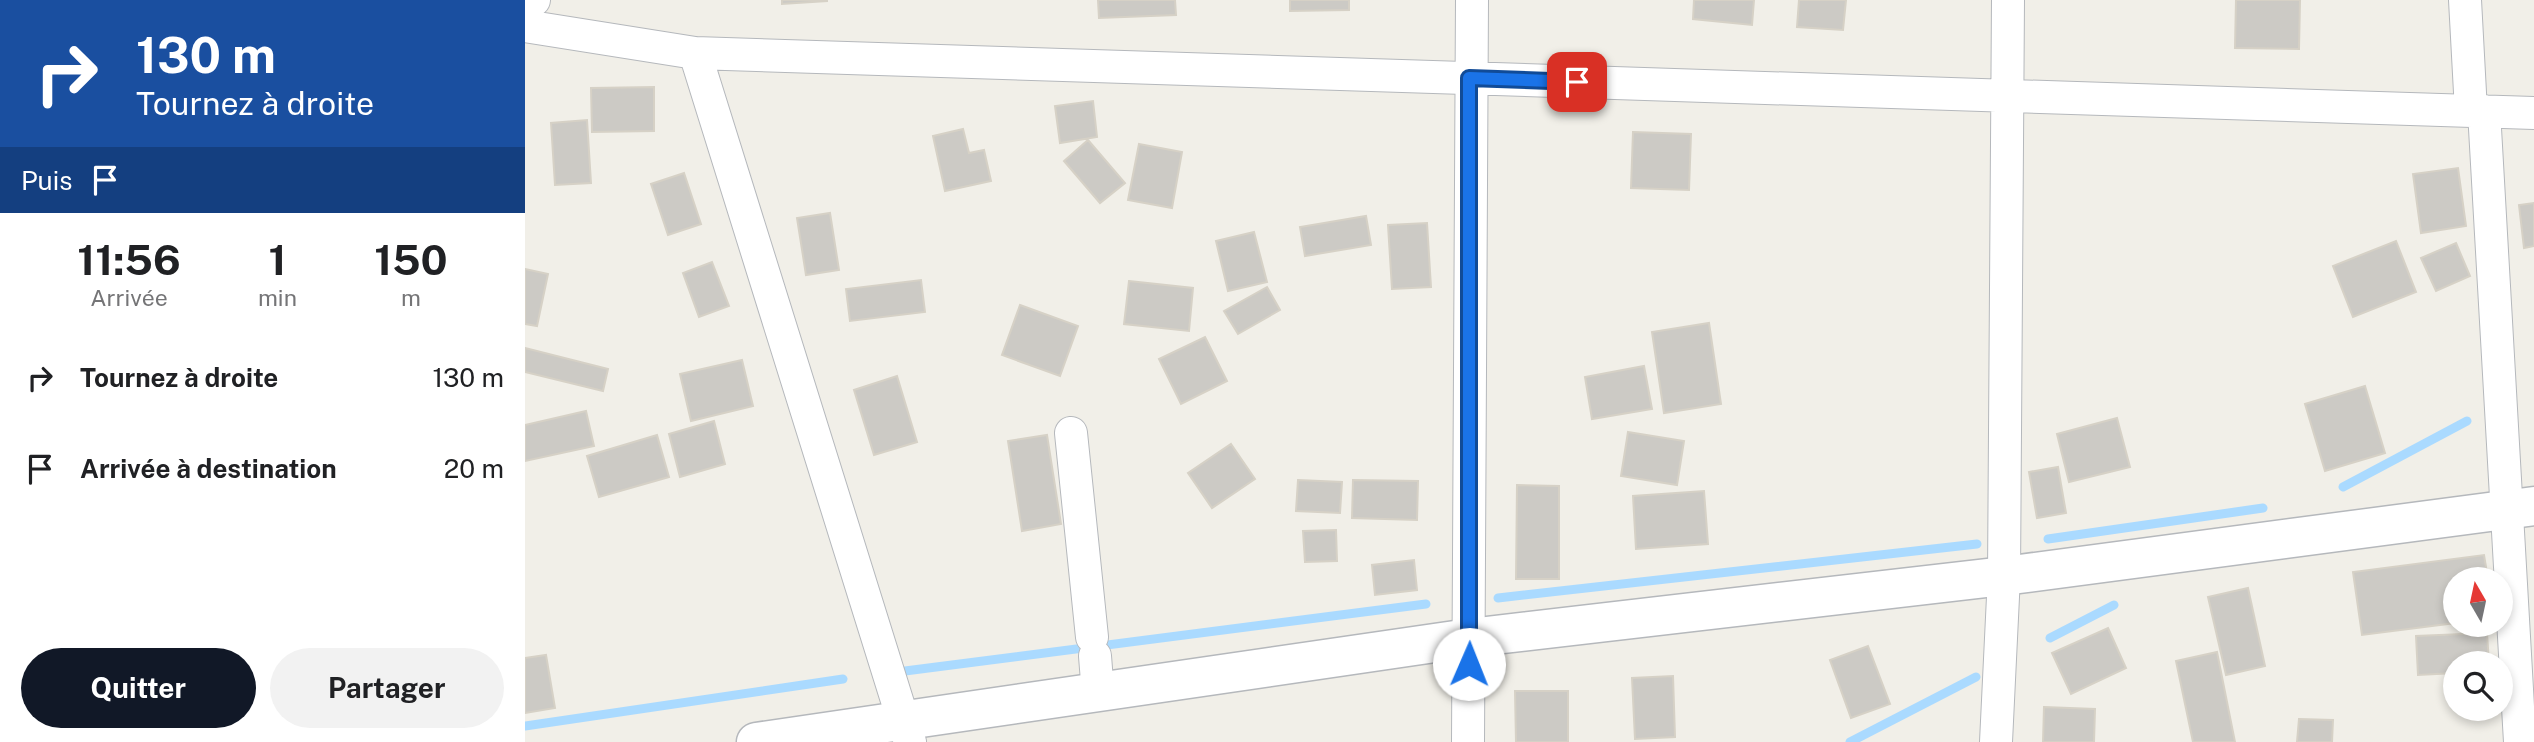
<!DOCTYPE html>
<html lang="fr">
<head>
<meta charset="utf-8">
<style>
  body { margin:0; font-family:"Public Sans",sans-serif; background:#f2f2f2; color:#202124; height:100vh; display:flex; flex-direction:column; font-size:26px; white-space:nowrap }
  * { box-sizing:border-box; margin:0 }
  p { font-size:23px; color:#757577 }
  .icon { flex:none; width:38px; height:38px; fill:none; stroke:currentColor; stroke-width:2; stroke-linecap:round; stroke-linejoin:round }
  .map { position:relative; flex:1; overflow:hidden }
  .panel { display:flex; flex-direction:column; background:#fff; width:525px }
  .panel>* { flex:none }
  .top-card { background:#1a4fa0; color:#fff; overflow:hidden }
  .needle { width:46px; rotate:351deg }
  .tools { position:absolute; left:1918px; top:567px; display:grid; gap:14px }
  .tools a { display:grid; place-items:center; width:70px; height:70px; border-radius:50%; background:#fff; box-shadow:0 4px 10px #0003; font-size:35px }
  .pin { position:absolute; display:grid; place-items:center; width:60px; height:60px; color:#fff; margin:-30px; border-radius:14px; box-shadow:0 4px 10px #0006 }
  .me { position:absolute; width:77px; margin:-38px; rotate:1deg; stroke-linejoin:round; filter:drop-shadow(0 0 5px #0008) }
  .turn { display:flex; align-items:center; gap:24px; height:147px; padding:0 21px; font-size:32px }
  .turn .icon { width:91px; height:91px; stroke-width:2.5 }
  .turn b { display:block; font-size:49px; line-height:60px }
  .then { display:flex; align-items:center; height:66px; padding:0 21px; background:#0003; gap:14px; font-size:26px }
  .eta { display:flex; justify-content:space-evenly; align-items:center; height:119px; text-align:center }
  .eta b { font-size:42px; font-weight:700; line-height:49px }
  .primary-button { display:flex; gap:14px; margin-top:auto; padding:14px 21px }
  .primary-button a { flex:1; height:80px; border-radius:42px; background:#111827; color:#fff; font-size:28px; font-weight:700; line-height:80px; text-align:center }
  .primary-button a+a { background:#f2f2f2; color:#202124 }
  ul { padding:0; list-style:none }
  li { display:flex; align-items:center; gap:21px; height:91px; padding:0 21px }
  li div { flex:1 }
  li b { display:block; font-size:26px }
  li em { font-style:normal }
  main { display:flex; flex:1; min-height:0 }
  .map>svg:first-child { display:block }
</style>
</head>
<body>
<main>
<section class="panel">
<div class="top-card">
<div class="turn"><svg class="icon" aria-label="right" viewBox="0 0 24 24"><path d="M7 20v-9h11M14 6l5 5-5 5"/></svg><div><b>130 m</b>Tournez à droite</div></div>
<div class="then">Puis<svg class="icon" aria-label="arrive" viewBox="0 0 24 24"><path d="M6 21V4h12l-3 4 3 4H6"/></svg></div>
</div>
<div class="eta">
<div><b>11:56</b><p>Arrivée</p></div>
<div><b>1</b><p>min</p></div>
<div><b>150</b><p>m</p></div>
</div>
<ul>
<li><svg class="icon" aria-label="right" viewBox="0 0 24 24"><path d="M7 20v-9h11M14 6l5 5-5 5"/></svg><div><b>Tournez à droite</b></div><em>130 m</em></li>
<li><svg class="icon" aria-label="arrive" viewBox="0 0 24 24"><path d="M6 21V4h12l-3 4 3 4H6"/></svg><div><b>Arrivée à destination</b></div><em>20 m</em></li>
</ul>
<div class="primary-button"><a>Quitter</a><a>Partager</a></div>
</section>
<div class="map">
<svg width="2009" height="742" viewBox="0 0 2009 742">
  <rect width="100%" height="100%" fill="#f1efe8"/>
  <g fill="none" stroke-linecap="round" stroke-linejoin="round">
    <path stroke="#aadaff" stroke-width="9" d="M1818 487 1942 421
      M1523 539 1738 508
      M973 598 1452 544
      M1525 638 1589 605
      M380 671 901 604
      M0 726 318 679
      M1325 742 1451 677"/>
  </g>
  <path fill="#cccac5" stroke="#d6d1c6" stroke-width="2" d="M257 0H302V1L257 4Z
    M573 0H650L651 15 574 18Z
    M765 0H824V10L765 11Z
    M1169 0H1229L1227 25 1168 19Z
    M1274 0H1321L1318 30 1272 27Z
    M1711 0H1775L1774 49 1710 48Z
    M129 87V131L67 132 66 88Z
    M568 101 572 137 535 143 530 106Z
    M62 120 66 183 30 185 26 123Z
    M438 129 444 153 459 150 466 181 420 191 408 136Z
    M1108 132 1166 134 1164 190 1106 188Z
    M563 140 600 183 575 203 539 161Z
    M614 144 657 152 647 208 603 200Z
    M1933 168 1941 226 1896 233 1888 174Z
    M159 173 176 224 143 235 126 184Z
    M2009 203V246L1999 248 1994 205Z
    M305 213 314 270 281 275 272 218Z
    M841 216 846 245 780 256 775 227Z
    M902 223 906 287 867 289 863 225Z
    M729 232 742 282 703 291 691 241Z
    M1871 241 1891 292 1828 317 1808 266Z
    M1931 243 1945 276 1911 291 1896 258Z
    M187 262 204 306 174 317 158 273Z
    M0 269 23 274 12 326 0 324Z
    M396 280 400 312 325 321 321 289Z
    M604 281 668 288 664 331 599 324Z
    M742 287 755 310 713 334 699 311Z
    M495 305 553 326 535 376 477 355Z
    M1184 323 1196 404 1139 413 1127 332Z
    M680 337 702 381 656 404 634 359Z
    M0 348 83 369 78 391 0 372Z
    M217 360 228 406 166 421 155 374Z
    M1119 366 1127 409 1067 419 1060 377Z
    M372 376 392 442 349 455 329 390Z
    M1840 386 1860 453 1800 471 1780 404Z
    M61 411 69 446 0 461V425Z
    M1592 418 1605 467 1544 482 1532 434Z
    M189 421 200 464 155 477 144 434Z
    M1103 432 1159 441 1152 485 1096 476Z
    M132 435 144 477 74 497 62 456Z
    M522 435 536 524 497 531 483 441Z
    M706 444 730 479 687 508 663 473Z
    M1533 467 1541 513 1512 518 1504 472Z
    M773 480 817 482 815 513 771 511Z
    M828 480 893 481 892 520 827 518Z
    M992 485 1034 486V579H991Z
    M1179 491 1183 544 1111 549 1108 496Z
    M811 530 812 561 780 562 778 531Z
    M1959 555 1963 579H1930V623L1837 635 1828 572Z
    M889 560 892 590 850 595 847 565Z
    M1723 588 1740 666 1701 675 1683 597Z
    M1583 628 1601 668 1546 694 1527 653Z
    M1962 633 1964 663H1930V673L1893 675 1891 636Z
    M1343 646 1365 704 1326 718 1305 660Z
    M1692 652 1710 742H1668L1651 661Z
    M21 655 30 708 0 713V658Z
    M1148 676 1150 737 1110 739 1107 678Z
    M990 691H1043V742H991Z
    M1519 707 1570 709 1569 742H1518Z
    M1774 719 1808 720 1807 742H1772Z"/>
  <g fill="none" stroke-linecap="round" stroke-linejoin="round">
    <defs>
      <path id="minor" d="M1940 0 1946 111
        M0 8 9 0
        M0 26 170 53 2009 113
        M170 53 385 742
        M1959 111 1995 742
        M546 433 567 637
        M570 656 573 694
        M943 742 947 0
        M1471 742 1479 576 1483 0"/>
      <path id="tertiary" d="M231 742 944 638 1479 576 2009 506"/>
    </defs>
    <use href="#minor" stroke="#b5b8bc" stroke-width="34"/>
    <use href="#tertiary" stroke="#b5b8bc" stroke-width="41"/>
    <use href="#minor" stroke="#fff" stroke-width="32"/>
    <use href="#tertiary" stroke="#fff" stroke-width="38"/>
  </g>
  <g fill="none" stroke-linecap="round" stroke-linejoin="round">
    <defs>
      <path id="route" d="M944 664V78L1052 82"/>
    </defs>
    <use href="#route" stroke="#114b97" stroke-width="18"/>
    <use href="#route" stroke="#1a73e8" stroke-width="12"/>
  </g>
</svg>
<div class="tools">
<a><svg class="needle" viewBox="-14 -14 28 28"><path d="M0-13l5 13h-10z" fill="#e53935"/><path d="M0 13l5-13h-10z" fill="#757577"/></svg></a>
<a><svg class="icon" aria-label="search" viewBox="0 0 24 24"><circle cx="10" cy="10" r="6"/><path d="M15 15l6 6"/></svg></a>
</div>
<div class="pin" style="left:1052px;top:82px;background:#d93025"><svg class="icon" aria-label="arrive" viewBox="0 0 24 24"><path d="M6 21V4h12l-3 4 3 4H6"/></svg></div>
<svg class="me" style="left:944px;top:664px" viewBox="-20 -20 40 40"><circle r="19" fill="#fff"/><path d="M0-13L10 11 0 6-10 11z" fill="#1a73e8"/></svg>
</div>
</main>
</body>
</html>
